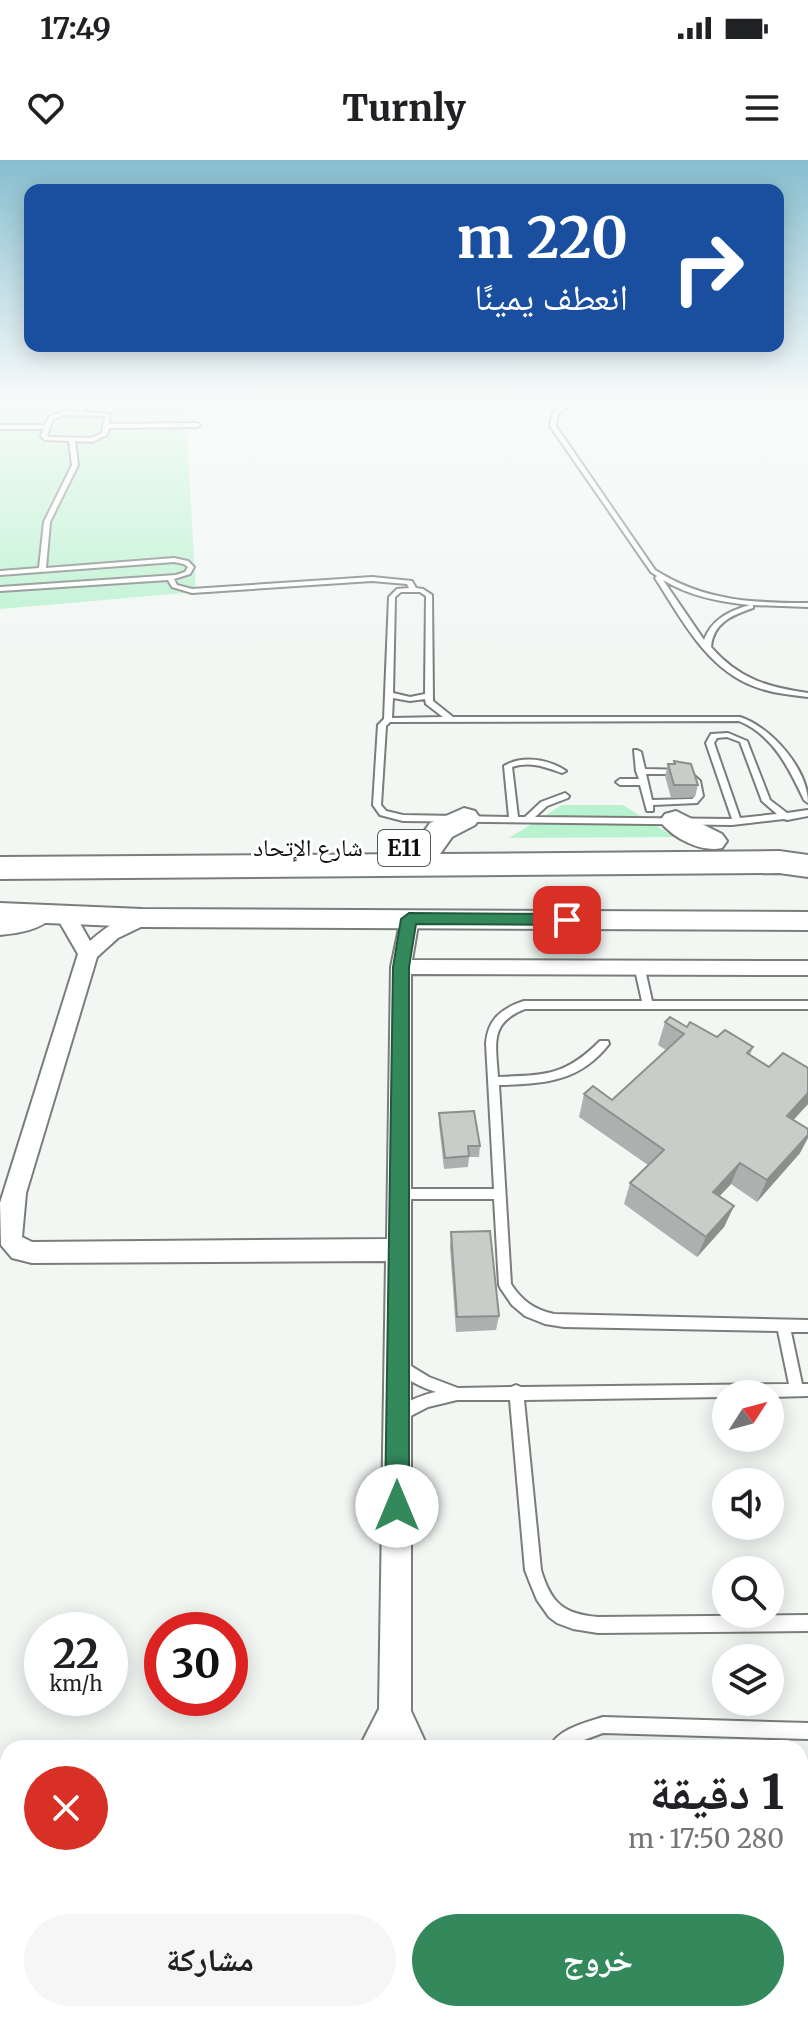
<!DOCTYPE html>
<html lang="ar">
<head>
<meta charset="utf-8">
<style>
  body { margin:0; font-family:Merriweather,"Noto Naskh Arabic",serif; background:#f6f6f6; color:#202124; direction:rtl; height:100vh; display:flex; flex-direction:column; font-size:30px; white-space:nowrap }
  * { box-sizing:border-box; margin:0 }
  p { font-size:26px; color:#757577 }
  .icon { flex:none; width:44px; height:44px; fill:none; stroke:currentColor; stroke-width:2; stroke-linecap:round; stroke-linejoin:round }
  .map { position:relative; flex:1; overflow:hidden; direction:ltr }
  .drawer { position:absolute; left:0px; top:1580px; width:808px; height:282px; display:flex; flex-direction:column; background:#fff; border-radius:24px 24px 0 0; box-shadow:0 4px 20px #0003; direction:rtl }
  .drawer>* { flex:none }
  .hud { position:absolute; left:24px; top:24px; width:760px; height:168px; border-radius:16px; box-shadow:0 4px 20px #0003; direction:rtl; background:#1a4fa0; color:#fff; overflow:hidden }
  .needle { width:52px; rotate:54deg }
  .buttons { position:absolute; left:712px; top:1220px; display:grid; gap:16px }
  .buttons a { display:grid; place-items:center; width:72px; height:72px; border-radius:50%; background:#fff; box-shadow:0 4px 20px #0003; font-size:40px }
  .speed { position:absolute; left:24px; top:1452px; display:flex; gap:16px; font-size:40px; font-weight:700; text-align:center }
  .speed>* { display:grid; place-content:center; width:104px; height:104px; border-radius:50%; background:#fff; box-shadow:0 4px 20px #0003; line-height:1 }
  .speed small { font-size:20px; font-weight:400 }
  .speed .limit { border:12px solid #d22; background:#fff; color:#111 }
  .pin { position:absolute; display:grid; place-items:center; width:68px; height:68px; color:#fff; margin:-34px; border-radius:16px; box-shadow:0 4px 12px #0006 }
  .me { position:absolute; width:88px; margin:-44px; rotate:0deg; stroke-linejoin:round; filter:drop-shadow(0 0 6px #0008) }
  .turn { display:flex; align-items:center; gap:28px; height:168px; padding:0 24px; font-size:36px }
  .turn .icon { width:104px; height:104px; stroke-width:2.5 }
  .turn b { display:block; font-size:56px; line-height:68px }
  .round { display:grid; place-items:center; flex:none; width:84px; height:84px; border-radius:42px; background:#f6f6f6 }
  .headline { display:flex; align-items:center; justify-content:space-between; height:136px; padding:0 24px }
  h1 { font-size:48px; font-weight:800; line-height:60px }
  .button { display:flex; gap:16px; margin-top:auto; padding:16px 24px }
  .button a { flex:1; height:92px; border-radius:48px; background:#33885c; color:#fff; font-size:32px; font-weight:800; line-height:92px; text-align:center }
  .button a+a { background:#f6f6f6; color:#202124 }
  .status { display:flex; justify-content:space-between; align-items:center; height:56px; padding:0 40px; background:#fff; direction:ltr }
  .status svg { height:22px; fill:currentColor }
  header { display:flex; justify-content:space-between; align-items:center; height:104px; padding:0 24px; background:#fff; font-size:36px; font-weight:800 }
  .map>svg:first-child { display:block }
</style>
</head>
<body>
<div class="status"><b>17:49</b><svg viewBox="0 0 49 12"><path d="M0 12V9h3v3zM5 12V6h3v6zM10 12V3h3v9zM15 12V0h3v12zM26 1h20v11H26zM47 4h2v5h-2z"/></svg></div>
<header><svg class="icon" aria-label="menu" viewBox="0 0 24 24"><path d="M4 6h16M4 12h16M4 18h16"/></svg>Turnly<svg class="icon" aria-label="heart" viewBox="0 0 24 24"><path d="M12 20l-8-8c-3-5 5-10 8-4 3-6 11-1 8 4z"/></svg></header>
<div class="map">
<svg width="808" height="1861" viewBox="0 0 808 1861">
  <rect width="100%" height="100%" fill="#f2f7f4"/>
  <path fill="#b8f2ce" d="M0 240H185L196 432 0 449Z
    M562 645H623L674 677 509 678Z"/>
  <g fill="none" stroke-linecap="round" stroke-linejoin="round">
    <defs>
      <path id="lane" d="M77 240H83L85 252 110 254 109 264 197 263 200 265 197 267 109 268 107 275 92 282 75 281 78 305 50 362 46 408 174 398 188 401 194 407 190 414 174 419 177 425 192 429 372 417 412 421 416 428 423 429 432 435 433 541 453 557H740C771 567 808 609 808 643L804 640C789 608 773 575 739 561L390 562 386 566 381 645 386 651 403 655 509 657 504 606C522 595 549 599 566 611L562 613C545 607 531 601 512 607L518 657H525L541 642 565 633 569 636 568 638 547 646 535 657 732 659 706 583 711 574 728 573 747 581 770 640 787 653 808 650V656L787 660 784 659 732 665 403 661 380 655 373 645 378 565 384 559 389 437 397 429 409 428 407 424 372 421 192 433 172 427 168 420 0 431V427L176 415 185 412 188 407 184 404 174 402 0 415V411L39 408 44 362 72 305 69 281 45 280 41 276 44 269H0V265H45L49 257 63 251 79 252ZM64 255 105 256 102 273 91 278 49 277 47 276 53 259ZM401 432H420L426 436 425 534 410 537 393 533 395 437ZM393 538 410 541 425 539 426 544 443 557 392 558ZM727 577 740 582 762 641 777 654 740 658 714 583 717 578Z
        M570 240H576L558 254 556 266 655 410C704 441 752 443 808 443V447L753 445V448C732 455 713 463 711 487 739 519 767 527 808 533V537C789 535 771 533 753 526 706 508 681 458 655 418L657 416 651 412 550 266 553 252ZM663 420C689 436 720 442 750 445 729 451 712 459 704 480Z
        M634 590H637L641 592 645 609 688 610 700 621 703 636 697 643 653 645V651H647L640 625H620L616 622 620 619H639L636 611ZM646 614H683L692 622 695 636 692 639 652 640Z
        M639 802 644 805 652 841H808V849H525C489 863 496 884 498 917 546 915 565 916 600 881H608L609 884C580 922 543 924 499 925L511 1124C522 1141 535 1150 554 1154L808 1160V1172H791L802 1224H808V1236L770 1237V1234H726V1237L524 1240 541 1410C551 1443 563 1454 598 1457L808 1455V1471L598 1473 573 1469 557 1463 549 1457 537 1440 530 1423 525 1410 510 1240H457L428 1247 401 1261 396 1259 394 1254C402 1242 422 1235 436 1232 421 1227 403 1219 394 1206L396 1202 401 1200 429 1217 458 1228 511 1227 516 1225 521 1227 789 1224 778 1171 564 1167 545 1164 525 1156 512 1145 501 1129 499 1125 494 1039H400L396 1038 394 1034 396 1030 400 1029H494L486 883C488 859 502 848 524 841H642L634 805Z
        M603 1557 808 1563V1579L603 1573 581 1581 571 1588H549C558 1569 584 1563 603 1557Z"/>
      <path id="street" d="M45 749 52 750 55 755C41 770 19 773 0 775V761L19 760Z
        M66 750 73 751 90 781C104 769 130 748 149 753L152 758 149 763 118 778 97 797 26 1033 22 1077 32 1082 387 1079 391 807 402 754 409 753 419 759 412 800 808 801V815L411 814V1551L428 1588H359L379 1549 386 1101 32 1103 12 1098 1 1085 0 1043 78 794 56 756Z"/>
      <path id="secondary" d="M0 743 142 749 808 752V770L142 767 0 761Z
        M0 1607H8V1657H0Z
        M800 1620H808V1670H800Z
        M808 1675V1725L800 1726V1676Z
        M0 1680H8V1730H0Z"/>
      <path id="highway" d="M464 648 475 651 480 658 475 665 452 677 440 694 779 691 808 695V717L779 713 0 719V697L416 694 412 688 430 663Z
        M676 651 722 674 727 681 722 688C702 693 672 678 660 661L665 654Z"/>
    </defs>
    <use href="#lane" stroke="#797e7b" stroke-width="4"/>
    <use href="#street" stroke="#797e7b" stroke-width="4"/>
    <use href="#secondary" stroke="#797e7b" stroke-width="4"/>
    <use href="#highway" stroke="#797e7b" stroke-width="4"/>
    <use href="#lane" fill="#fff" fill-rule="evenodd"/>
    <use href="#street" fill="#fff" fill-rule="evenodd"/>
    <use href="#secondary" fill="#fff" fill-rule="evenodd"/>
    <use href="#highway" fill="#fff" fill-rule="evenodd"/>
  </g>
  <path fill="#acb0ae" d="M674 601 698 625 695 637 671 638 665 616 668 604H673Z
    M665 862 687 867 753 887 750 895 769 907 808 908V944L793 960 800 993 757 1042 731 1024 719 1036 734 1046 724 1067 697 1097 624 1044 630 1023 648 1005 579 957 584 934 612 940 666 890 658 885Z
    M439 953 480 986 479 997H469L468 1007 444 1009 439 964Z
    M451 1072 499 1156 496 1170 456 1172 450 1088Z"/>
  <path fill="#8c908d" d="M808 933V944L777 978 787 956Z
    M808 975V978L800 993 757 1042 767 1020Z
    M740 1003 731 1024 704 1053 713 1032Z
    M734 1046 724 1067 697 1097 706 1077Z"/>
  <path fill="#c8cdca" stroke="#8c908d" stroke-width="2" d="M674 601 691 604 698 625H674L668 604H675Z
    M670 857 687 867 690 862 717 877 725 870 753 887 747 893 769 907 783 893 808 908V933L787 956 808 969V975L767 1020 740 1003 713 1032 734 1046 706 1077 630 1023 664 990 584 934 593 926 612 940 684 874 665 862Z
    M474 951 480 986H468L469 996 445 998 439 953Z
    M490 1071 499 1156 457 1157 451 1072Z"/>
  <linearGradient id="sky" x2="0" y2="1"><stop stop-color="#86becf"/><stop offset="0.48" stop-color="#f9fbfa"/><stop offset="1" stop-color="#f9fbfa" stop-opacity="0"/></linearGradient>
  <rect width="808" height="501" fill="url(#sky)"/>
  <path fill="#33885c" stroke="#21583c" stroke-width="2" d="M409 753 567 754 575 760 567 765 416 764 409 807V1346L405 1354 397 1358 388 1354 385 1346 393 807 401 759Z"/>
  <g text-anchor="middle" stroke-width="6" stroke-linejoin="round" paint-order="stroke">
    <rect fill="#fff" stroke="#565856" stroke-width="2" x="378" y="670" width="52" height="36" rx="6"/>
    <g font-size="22" font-weight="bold" fill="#0e100e">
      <text x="404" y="696">E11</text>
    </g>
    <g font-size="24" fill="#0e100e" stroke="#fff">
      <text x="308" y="696">شارع الإتحاد</text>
    </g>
  </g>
</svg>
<div class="buttons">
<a><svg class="needle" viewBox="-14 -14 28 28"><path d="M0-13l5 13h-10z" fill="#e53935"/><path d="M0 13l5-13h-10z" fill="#757577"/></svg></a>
<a><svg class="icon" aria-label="sound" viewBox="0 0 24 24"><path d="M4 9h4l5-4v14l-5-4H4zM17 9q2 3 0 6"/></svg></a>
<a><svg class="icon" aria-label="search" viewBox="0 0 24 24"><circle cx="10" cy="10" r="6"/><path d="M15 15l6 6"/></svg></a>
<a><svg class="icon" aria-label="layers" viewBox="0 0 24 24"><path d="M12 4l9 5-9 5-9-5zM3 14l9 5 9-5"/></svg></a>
</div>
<div class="speed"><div>22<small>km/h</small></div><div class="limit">30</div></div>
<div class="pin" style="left:567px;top:760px;background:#d93025"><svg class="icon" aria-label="arrive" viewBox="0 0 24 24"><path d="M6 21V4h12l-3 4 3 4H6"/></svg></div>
<svg class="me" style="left:397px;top:1346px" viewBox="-20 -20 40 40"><circle r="19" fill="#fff"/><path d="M0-13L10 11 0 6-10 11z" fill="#33885c"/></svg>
<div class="hud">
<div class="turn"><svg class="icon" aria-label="right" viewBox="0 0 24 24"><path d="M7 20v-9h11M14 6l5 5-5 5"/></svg><div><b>220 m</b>انعطف يمينًا</div></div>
</div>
<section class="drawer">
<div class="headline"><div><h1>1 دقيقة</h1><p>280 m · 17:50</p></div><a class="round" style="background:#d93025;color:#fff"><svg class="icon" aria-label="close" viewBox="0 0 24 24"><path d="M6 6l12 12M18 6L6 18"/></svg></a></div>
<div class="button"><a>خروج</a><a>مشاركة</a></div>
</section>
</div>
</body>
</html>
